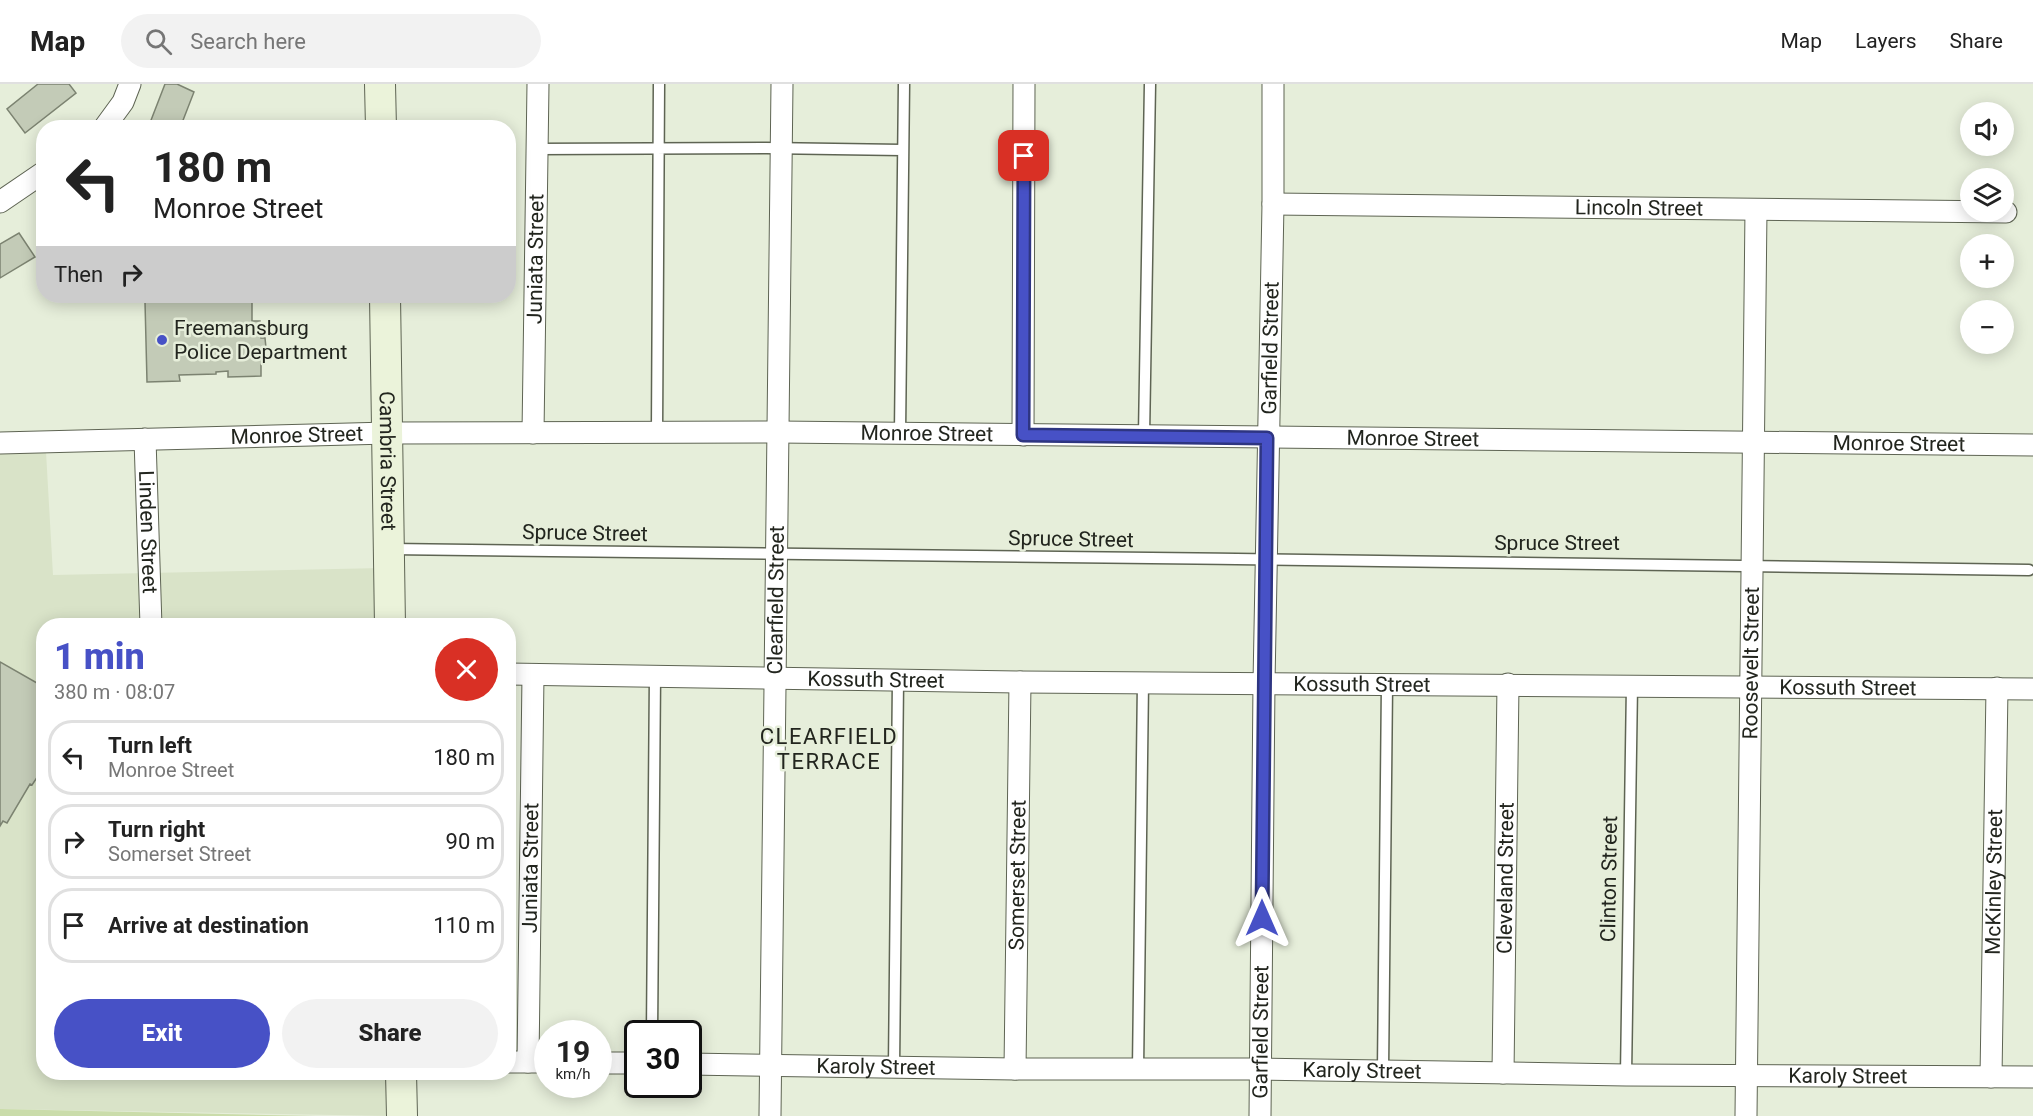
<!DOCTYPE html>
<html lang="en">
<head>
<meta charset="utf-8">
<style>
  body { margin:0; font-family:Roboto,sans-serif; background:#f2f2f2; color:#222; height:100vh; display:flex; flex-direction:column; font-size:22px; white-space:nowrap }
  * { box-sizing:border-box; margin:0 }
  p { font-size:20px; color:#767676 }
  .icon { flex:none; width:33px; height:33px; fill:none; stroke:currentColor; stroke-width:2; stroke-linecap:round; stroke-linejoin:round }
  .map { position:relative; flex:1; overflow:hidden }
  .panel { position:absolute; left:36px; top:534px; width:480px; height:462px; display:flex; flex-direction:column; background:#fff; border-radius:24px; box-shadow:0 3px 15px #0003 }
  .panel>* { flex:none }
  .guide { position:absolute; left:36px; top:36px; width:480px; height:183px; border-radius:24px; box-shadow:0 3px 15px #0003; background:#fff; color:#222; overflow:hidden }
  .fabs { position:absolute; left:1960px; top:18px; display:grid; gap:12px }
  .fabs a { display:grid; place-items:center; width:54px; height:54px; border-radius:50%; background:#fff; box-shadow:0 3px 15px #0003; font-size:30px }
  .speed { position:absolute; left:534px; top:936px; display:flex; gap:12px; font-size:30px; font-weight:700; text-align:center }
  .speed>* { display:grid; place-content:center; width:78px; height:78px; border-radius:50%; background:#fff; box-shadow:0 3px 15px #0003; line-height:1 }
  .speed small { font-size:15px; font-weight:400 }
  .speed .limit { border:3px solid #111; border-radius:9px; background:#fff; color:#111 }
  .pin { position:absolute; display:grid; place-items:center; width:51px; height:51px; color:#fff; margin:-26px; border-radius:12px; box-shadow:0 3px 9px #0006 }
  .me { position:absolute; width:66px; margin:-33px; rotate:0deg; stroke-linejoin:round; filter:drop-shadow(0 0 4px #0008) }
  .turn { display:flex; align-items:center; gap:21px; height:126px; padding:0 18px; font-size:27px }
  .turn .icon { width:78px; height:78px; stroke-width:2.5 }
  .turn b { display:block; font-size:42px; line-height:51px }
  .then { display:flex; align-items:center; height:57px; padding:0 18px; background:#0003; gap:12px; font-size:22px }
  .round { display:grid; place-items:center; flex:none; width:63px; height:63px; border-radius:32px; background:#f2f2f2 }
  .head { display:flex; align-items:center; justify-content:space-between; height:102px; padding:0 18px }
  h1 { font-size:36px; font-weight:800; line-height:45px; color:#4751c6 }
  .action { display:flex; gap:12px; margin-top:auto; padding:12px 18px }
  .action a { flex:1; height:69px; border-radius:36px; background:#4751c6; color:#fff; font-size:24px; font-weight:800; line-height:69px; text-align:center }
  .action a+a { background:#f2f2f2; color:#222 }
  ul { padding:0; list-style:none }
  li { display:flex; align-items:center; gap:18px; height:75px; margin:0 12px 9px; padding:0 6px; border:3px solid #e0e0e0; border-radius:24px }
  li div { flex:1 }
  li b { display:block; font-size:22px }
  li em { font-style:normal }
  header { display:flex; align-items:center; gap:36px; box-sizing:border-box; height:84px; padding:0 30px; background:#fff; border-bottom:2px solid #e0e0e0 }
  header strong { font-size:28px }
  nav { display:flex; gap:33px; margin-inline-start:auto; font-size:21px }
  .search { width:420px; height:54px; background:#f2f2f2; display:flex; align-items:center; gap:15px; box-sizing:border-box; padding:0 21px; border-radius:33px; color:#767676; font-size:22px }
  .map>svg:first-child { display:block }
</style>
</head>
<body>
<header>
<strong>Map</strong>
<div class="search"><svg class="icon" aria-label="search" viewBox="0 0 24 24"><circle cx="10" cy="10" r="6"/><path d="M15 15l6 6"/></svg>Search here</div>
<nav><a>Map</a><a>Layers</a><a>Share</a></nav>
</header>
<div class="map">
<svg width="2033" height="1032" viewBox="0 0 2033 1032">
  <rect width="100%" height="100%" fill="#e6eeda"/>
  <path fill="#d9e3c8" d="M46 368 53 491 382 484 383 541 44 542V988L389 989 390 1032 0 1025V369Z"/>
  <path fill="#cadcaa" d="M0 1025 316 1032H0Z"/>
  <path fill="#c3cbb7" stroke="#7c8371" stroke-width="1.5" d="M38 0H69L76 9 25 49 7 25Z
    M165 0H177L194 8 180 44H148Z
    M19 149 35 173 0 194V160Z
    M171 212H235V217H252V237H260L261 254H265L266 264 261 265V292L228 293V287L216 288V290L179 291 180 297 147 298 145 218H172Z
    M0 578 44 603V683L32 701 30 700 7 739 3 737 0 742Z"/>
  <g fill="none" stroke-linecap="round" stroke-linejoin="round">
    <defs>
      <path id="lane" d="M537 65 766 64 902 66
        M657 348 659 0
        M900 349 904 0
        M1144 352 1150 0
        M390 465C936 474 1483 475 2029 486
        M652 950 655 591
        M894 984 898 596
        M1138 985 1143 598
        M1383 987 1387 600
        M1626 991 1632 601"/>
      <g id="street">
        <path d="M104 44 123 18 130 0"/>
        <path d="M0 118 44 88"/>
        <path id="s1" d="M1273 120 2006 128"/>
        <path id="s2" d="M533 349 538 0"/>
        <path d="M1023 351 1024 0"/>
        <path id="s3" d="M145 355 151 542"/>
        <path id="s4" d="M0 359 388 349 778 348 2033 361"/>
        <path id="s5" d="M508 590 1020 598 2033 605"/>
        <path d="M508 978H548"/>
        <path id="s6" d="M528 978 533 591"/>
        <path d="M598 979H638"/>
        <path id="s7" d="M688 980 1015 985H1260L1626 991 2033 993"/>
        <path id="s8" d="M1015 985 1020 598"/>
        <path id="s9" d="M1503 989 1508 600"/>
        <path id="s10" d="M1991 993 1997 604"/>
        <path id="s11" d="M770 1032 782 0"/>
        <path id="s12" d="M1260 1032 1264 599 1273 120V0"/>
        <path id="s13" d="M1746 1032 1756 126"/>
      </g>
      <g id="secondary">
        <path d="M380 0 381 44"/>
        <path id="s14" d="M385 212 390 542"/>
        <path d="M401 988 402 1032"/>
      </g>
    </defs>
    <use href="#lane" stroke="#5e6453" stroke-width="13"/>
    <use href="#street" stroke="#5e6453" stroke-width="23"/>
    <use href="#secondary" stroke="#5e6453" stroke-width="32"/>
    <use href="#lane" stroke="#fff" stroke-width="10"/>
    <use href="#street" stroke="#fff" stroke-width="21"/>
    <use href="#secondary" stroke="#ebf3da" stroke-width="30"/>
  </g>
  <g fill="none" stroke-linecap="round" stroke-linejoin="round">
    <defs>
      <path id="route" d="M1024 72 1023 351 1267 354 1262 834"/>
    </defs>
    <use href="#route" stroke="#2e3581" stroke-width="15"/>
    <use href="#route" stroke="#4751c6" stroke-width="10"/>
  </g>
  <circle fill="#4751c6" stroke="#e6eeda" stroke-width="2" cx="162" cy="256" r="6"/>
  <g text-anchor="middle" stroke-width="5" stroke-linejoin="round" paint-order="stroke">
    <g font-size="21" fill="#22251e" stroke="#e6eeda">
      <text dy="7" stroke="none"><textPath href="#s1" startOffset="366">Lincoln Street</textPath></text>
      <text dy="7" stroke="none"><textPath href="#s2" startOffset="174">Juniata Street</textPath></text>
      <text dy="7" stroke="none"><textPath href="#s12" startOffset="768">Garfield Street</textPath></text>
      <text dy="7" stroke="none"><textPath href="#s4" startOffset="927">Monroe Street</textPath></text>
      <text dy="7" stroke="none"><textPath href="#s4" startOffset="297">Monroe Street</textPath></text>
      <text dy="7" stroke="none"><textPath href="#s4" startOffset="1413">Monroe Street</textPath></text>
      <text dy="7" stroke="none"><textPath href="#s4" startOffset="1899">Monroe Street</textPath></text>
      <text dy="7" stroke="none"><textPath href="#s14" startOffset="165">Cambria Street</textPath></text>
      <text dy="7" stroke="none"><textPath href="#s3" startOffset="93">Linden Street</textPath></text>
      <text transform="translate(585 449) rotate(1)" y="7">Spruce Street</text>
      <text transform="translate(1071 455) rotate(1)" y="7">Spruce Street</text>
      <text x="1557" y="466">Spruce Street</text>
      <text dy="7" stroke="none"><textPath href="#s11" startOffset="516">Clearfield Street</textPath></text>
      <text dy="7" stroke="none"><textPath href="#s13" startOffset="453">Roosevelt Street</textPath></text>
      <text dy="7" stroke="none"><textPath href="#s5" startOffset="368">Kossuth Street</textPath></text>
      <text dy="7" stroke="none"><textPath href="#s5" startOffset="854">Kossuth Street</textPath></text>
      <text dy="7" stroke="none"><textPath href="#s5" startOffset="1340">Kossuth Street</textPath></text>
      <text dy="7" stroke="none"><textPath href="#s6" startOffset="194">Juniata Street</textPath></text>
      <text dy="7" stroke="none"><textPath href="#s8" startOffset="194">Somerset Street</textPath></text>
      <text dy="7" stroke="none"><textPath href="#s9" startOffset="195">Cleveland Street</textPath></text>
      <text transform="translate(1609 795) rotate(-89)" y="7">Clinton Street</text>
      <text dy="7" stroke="none"><textPath href="#s10" startOffset="195">McKinley Street</textPath></text>
      <text dy="7" stroke="none"><textPath href="#s12" startOffset="84">Garfield Street</textPath></text>
      <text dy="7" stroke="none"><textPath href="#s7" startOffset="188">Karoly Street</textPath></text>
      <text dy="7" stroke="none"><textPath href="#s7" startOffset="674">Karoly Street</textPath></text>
      <text dy="7" stroke="none"><textPath href="#s7" startOffset="1160">Karoly Street</textPath></text>
    </g>
    <g font-size="21" fill="#22251e" stroke="#e6eeda" text-anchor="start">
      <text x="174" y="251">Freemansburg<tspan x="174" dy="24">Police Department</tspan></text>
    </g>
    <g font-size="22" letter-spacing="1.5" fill="#22251e" stroke="#e6eeda">
      <text x="829" y="660">CLEARFIELD<tspan x="829" dy="25">TERRACE</tspan></text>
    </g>
  </g>
</svg>
<div class="fabs">
<a><svg class="icon" aria-label="sound" viewBox="0 0 24 24"><path d="M4 9h4l5-4v14l-5-4H4zM17 9q2 3 0 6"/></svg></a>
<a><svg class="icon" aria-label="layers" viewBox="0 0 24 24"><path d="M12 4l9 5-9 5-9-5zM3 14l9 5 9-5"/></svg></a>
<a>+</a>
<a>−</a>
</div>
<div class="speed"><div>19<small>km/h</small></div><div class="limit">30</div></div>
<div class="pin" style="left:1024px;top:72px;background:#d93025"><svg class="icon" aria-label="arrive" viewBox="0 0 24 24"><path d="M6 21V4h12l-3 4 3 4H6"/></svg></div>
<svg class="me" style="left:1262px;top:834px" viewBox="-20 -20 40 40"><path d="M0-17L14 15 0 8-14 15z" fill="#4751c6" stroke="#fff" stroke-width="4"/></svg>
<div class="guide">
<div class="turn"><svg class="icon" aria-label="left" viewBox="0 0 24 24"><path d="M17 20v-9H6M10 6l-5 5 5 5"/></svg><div><b>180 m</b>Monroe Street</div></div>
<div class="then">Then<svg class="icon" aria-label="right" viewBox="0 0 24 24"><path d="M7 20v-9h11M14 6l5 5-5 5"/></svg></div>
</div>
<section class="panel">
<div class="head"><div><h1>1 min</h1><p>380 m · 08:07</p></div><a class="round" style="background:#d93025;color:#fff"><svg class="icon" aria-label="close" viewBox="0 0 24 24"><path d="M6 6l12 12M18 6L6 18"/></svg></a></div>
<ul>
<li><svg class="icon" aria-label="left" viewBox="0 0 24 24"><path d="M17 20v-9H6M10 6l-5 5 5 5"/></svg><div><b>Turn left</b><p>Monroe Street</p></div><em>180 m</em></li>
<li><svg class="icon" aria-label="right" viewBox="0 0 24 24"><path d="M7 20v-9h11M14 6l5 5-5 5"/></svg><div><b>Turn right</b><p>Somerset Street</p></div><em>90 m</em></li>
<li><svg class="icon" aria-label="arrive" viewBox="0 0 24 24"><path d="M6 21V4h12l-3 4 3 4H6"/></svg><div><b>Arrive at destination</b></div><em>110 m</em></li>
</ul>
<div class="action"><a>Exit</a><a>Share</a></div>
</section>
</div>
</body>
</html>
